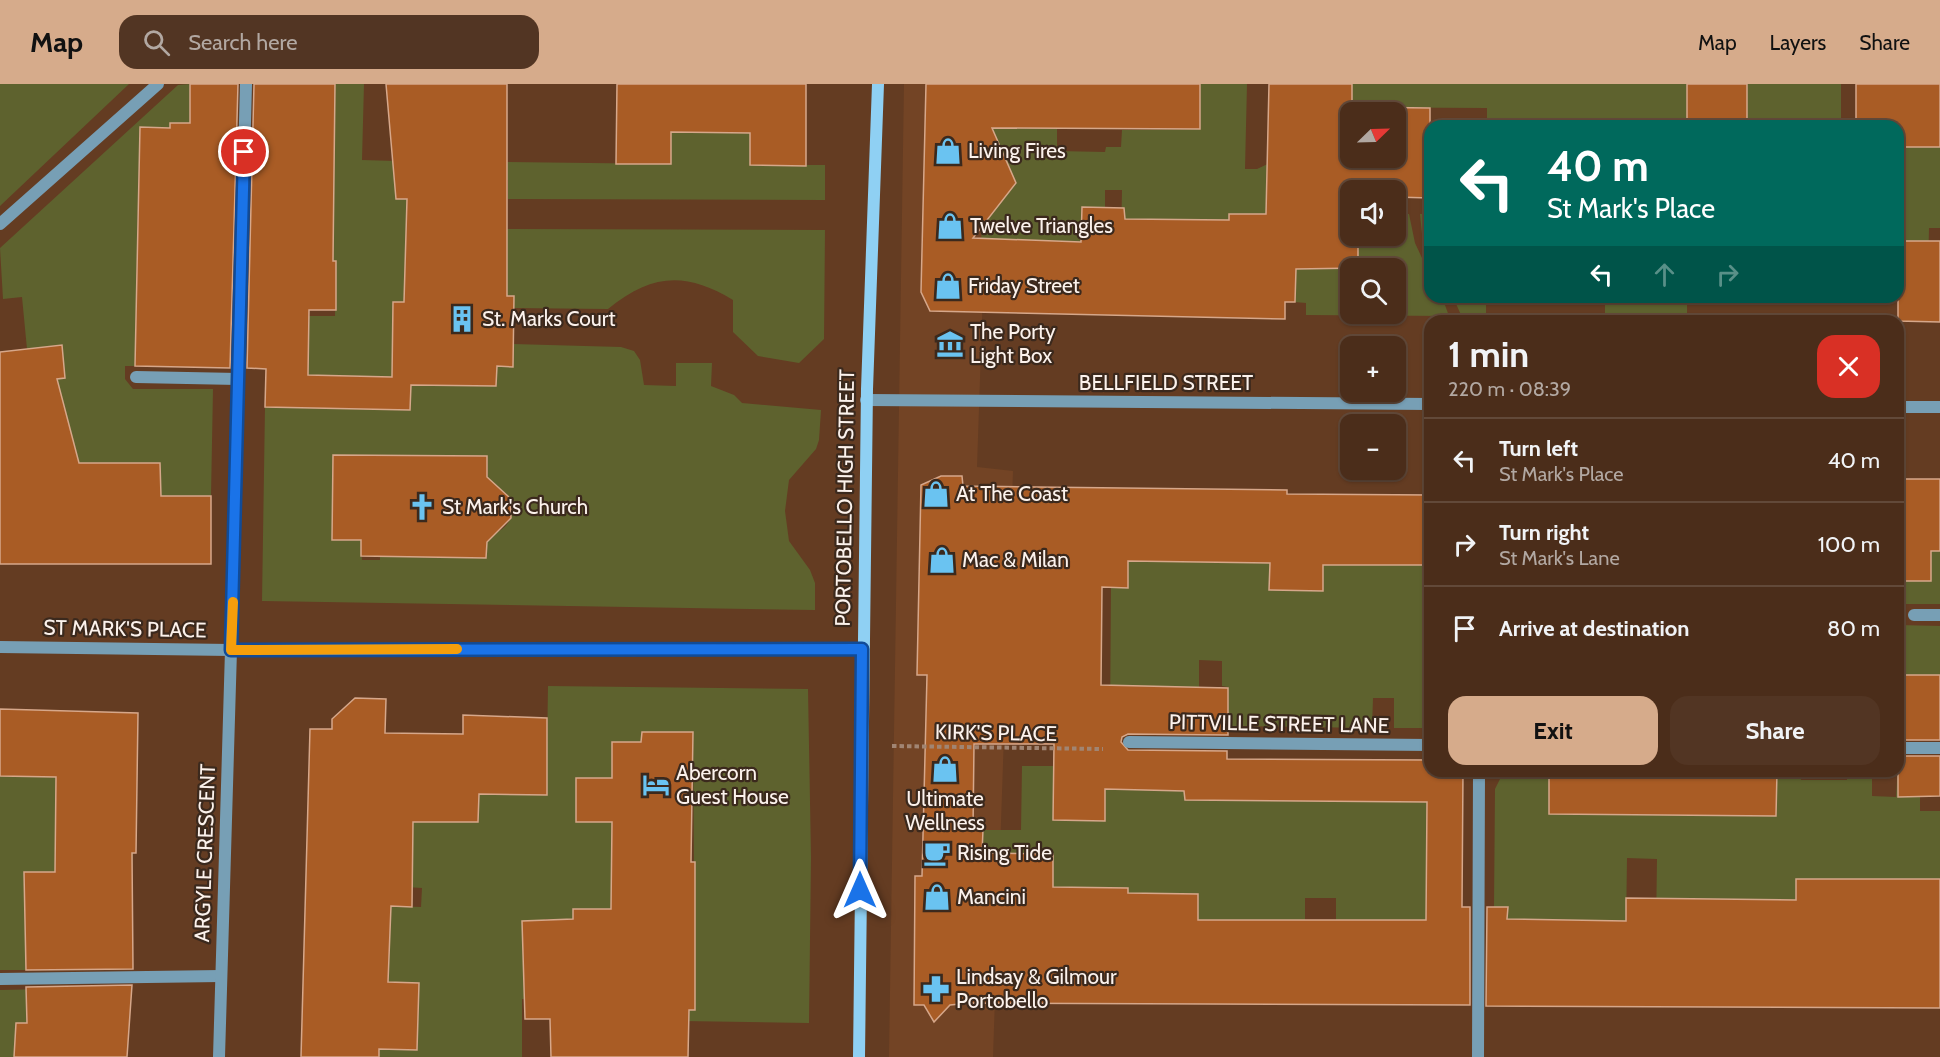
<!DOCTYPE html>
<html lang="en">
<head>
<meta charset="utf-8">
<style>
  body { margin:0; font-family:Cabin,sans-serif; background:#523523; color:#f1f3f6; height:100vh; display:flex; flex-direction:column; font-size:22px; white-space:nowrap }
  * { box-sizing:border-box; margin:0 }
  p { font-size:20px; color:#b2a8a2 }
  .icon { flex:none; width:33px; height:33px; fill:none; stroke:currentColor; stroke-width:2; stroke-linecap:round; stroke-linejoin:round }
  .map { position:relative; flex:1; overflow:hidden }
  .panel { position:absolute; left:1424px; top:231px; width:480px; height:462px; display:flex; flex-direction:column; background:#4b2d1a; border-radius:18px; box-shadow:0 2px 4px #0004,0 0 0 2px #624939 }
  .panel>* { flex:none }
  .hud { position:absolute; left:1424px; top:36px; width:480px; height:183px; border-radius:18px; box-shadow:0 2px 4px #0004,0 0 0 2px #624939; background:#00695c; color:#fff; overflow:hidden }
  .needle { width:39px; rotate:67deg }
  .buttons { position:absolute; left:1340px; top:18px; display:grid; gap:12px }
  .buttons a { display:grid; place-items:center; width:66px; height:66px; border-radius:12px; background:#4b2d1a; box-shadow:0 2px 4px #0004,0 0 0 2px #624939; font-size:30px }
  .pin { position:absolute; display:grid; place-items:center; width:51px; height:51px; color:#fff; margin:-26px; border:3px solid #fff; border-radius:50%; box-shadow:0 2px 6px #0007 }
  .me { position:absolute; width:66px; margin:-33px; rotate:0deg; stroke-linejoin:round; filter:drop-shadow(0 0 4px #0008) }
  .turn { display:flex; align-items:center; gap:21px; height:126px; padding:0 24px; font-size:27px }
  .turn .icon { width:78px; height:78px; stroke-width:2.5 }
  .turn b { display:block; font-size:42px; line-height:51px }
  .lanes { display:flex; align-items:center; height:57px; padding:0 24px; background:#0003; justify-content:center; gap:30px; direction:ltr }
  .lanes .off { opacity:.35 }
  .round { display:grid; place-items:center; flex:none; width:63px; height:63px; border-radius:18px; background:#523523 }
  .summary { display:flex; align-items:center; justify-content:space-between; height:102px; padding:0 24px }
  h1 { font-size:36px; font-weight:700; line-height:45px }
  .action { display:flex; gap:12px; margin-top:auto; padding:12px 24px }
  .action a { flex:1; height:69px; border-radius:18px; background:#d6ab8b; color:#111; font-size:24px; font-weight:700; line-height:69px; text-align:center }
  .action a+a { background:#523523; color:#f1f3f6 }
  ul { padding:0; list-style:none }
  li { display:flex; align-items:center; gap:18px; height:84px; padding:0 24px; border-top:2px solid #624939 }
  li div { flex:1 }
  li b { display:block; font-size:22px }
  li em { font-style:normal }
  header { display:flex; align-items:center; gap:36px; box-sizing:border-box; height:84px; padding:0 30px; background:#d6ab8b; color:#111 }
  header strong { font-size:28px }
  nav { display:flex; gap:33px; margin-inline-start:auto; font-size:21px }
  .search { width:420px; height:54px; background:#523523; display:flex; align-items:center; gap:15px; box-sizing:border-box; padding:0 21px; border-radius:18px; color:#b2a8a2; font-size:22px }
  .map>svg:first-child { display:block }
</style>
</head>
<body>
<header>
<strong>Map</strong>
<div class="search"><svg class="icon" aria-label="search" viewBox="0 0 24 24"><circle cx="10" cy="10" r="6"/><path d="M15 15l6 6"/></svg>Search here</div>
<nav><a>Map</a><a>Layers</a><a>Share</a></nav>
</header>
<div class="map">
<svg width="1940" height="973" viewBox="0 0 1940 973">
  <rect width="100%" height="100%" fill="#643c22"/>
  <path fill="#734425" d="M904 0H990L977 383 1013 387 993 973H889Z"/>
  <path fill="#5e622e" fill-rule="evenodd" d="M0 0H129L0 122Z
    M190 0V42L171 39 170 44 145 43 139 52V78L153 79V95L139 94 138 115 192 117 193 123 138 122 135 282H125V295L133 305H213L211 412H161L160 379H127V412L69 379 31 297 65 294 62 262 27 265 22 213 3 215 0 164 178 1Z
    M329 0H364L362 76 396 77V115H428L441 165 405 164V178L498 180 499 159H507V145L825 146 824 255 799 279 758 272 733 248V216C685 187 651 190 608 225L513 224 514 212 498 211 423 301 496 302 497 282H512L513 260 621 263 634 267 640 276 644 301 676 302V279H712L711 302 734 311 742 319 821 326 819 356 816 365 789 396 785 427 789 457 810 486 815 499V526L262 517 265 323 361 325V293L266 290V269L309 232H335L336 177H332ZM487 372 488 401 506 409C519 427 509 449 487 450L486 474 380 472V476H362L361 456H333Z
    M1200 0H1247L1245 85H1257L1295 67 1296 0H1687V42H1487V24L1304 23 1310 185H1350V230H1395V184H1358V152H1395V130H1409L1415 159 1429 189 1430 213H1442L1449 232 1306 231V219L1295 218 1296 178 1229 161H1198V135H1166L1121 158 1122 106H1105V124L1082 123 1081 158 981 156 989 83 990 35 1057 37V67L1105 68 1106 63H1121L1122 46 1200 45Z
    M1747 0H1841V42H1747Z
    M692 31 750 49V81H825V116L508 115V96H500V78L671 80V48L692 49Z
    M1903 63H1940V144H1929L1928 190 1910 157H1898V73H1903Z
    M1420 130H1429V167L1422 150Z
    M1453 213H1486V232L1461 231Z
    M1605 213H1687V237H1605Z
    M1898 466 1940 467V520H1898Z
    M1128 477 1270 479 1269 506H1285L1306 481 1307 507H1323V481H1429V644H1394V614H1373L1372 644 1228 642V603L1222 602V577L1199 576V605L1163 642V602H1148L1110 641 1111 503H1128Z
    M1898 541 1940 542V591H1898Z
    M548 602 808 605 811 773 809 939 551 935H547L548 916 522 915V973H379V965H417L419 899 388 898 391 822 421 823 422 804 391 802 383 763 463 667 462 738H478L479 710H518L547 667ZM642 648H693L695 926H663L544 837 545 835H573L574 825H589V835H612V738L576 737V707H583L612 694V658H641Z
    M1898 680H1920V727H1940V795H1796L1795 854 1656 843 1657 775 1627 774 1626 843H1588L1587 923 1572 922 1573 836 1543 835 1507 840 1508 823H1494L1495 705 1504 687H1538L1539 691 1549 692V729L1776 732 1777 687H1800L1801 696H1847V687H1872V712L1896 713Z
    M75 681 56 711 55 741 133 769 132 787 24 789V808H51L26 866V886H0V692Z
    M1022 682H1068C1050 707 1048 712 1068 736L1105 737V685L1184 707 1291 716 1463 717 1462 751 1427 750 1462 836 1391 858V921H1371V838L1336 837V814H1305V836H1272L1271 920 1253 921V858L1198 836 1197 810H1184L1128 843 1127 804H1111L1069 821 982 769 983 746H1021Z
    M49 905 14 973H0V906Z"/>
  <path fill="#a95c25" stroke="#d6a78a" stroke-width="1.5" fill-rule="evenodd" d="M190 0H238L230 284 135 282 140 43 170 44V39H190Z
    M254 0H335L333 177H336V226H309L308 291 392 293 393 218H404L407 115H396L386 0H507V212H514L513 283 497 282 496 302 411 301 410 326 265 323 266 285 247 284Z
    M617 0H806V82L750 81V49L671 48V80H616Z
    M926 0H1200V45L992 44 1016 99 973 154 1081 158 1082 123 1124 124 1125 135 1229 136V130H1266L1269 0H1352V23L1430 24V114L1395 113V106H1350V152H1358V184L1296 185 1295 218H1285V235L930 227 921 208ZM1350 28H1395V74H1350Z
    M1687 0H1747V42H1687Z
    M1856 0H1940V63H1898V42H1856Z
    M1898 157H1940V238L1898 237Z
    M62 261 65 294 57 295 79 379H160L161 412H211V480H0V268Z
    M333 371 487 372V393L510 414 511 434 487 458 486 474 361 472V456H332Z
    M941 392H962L963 402 1287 406V410L1430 411V481H1323V507L1269 506 1270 479 1128 477V504L1102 503 1101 601 1228 604V651L1128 650 1122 653 1121 658 1128 666 1227 667V675L1430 676V687H1463L1462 823H1470V921L970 919 950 921 934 938 924 921H914L915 792H922L927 591H917L921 401ZM974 660H1054L1053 736 1105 737V705L1184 707 1185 716 1427 718 1426 836H1198V810L1128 809V804L1053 803V770L982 769 983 746H973Z
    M1898 395H1940V467H1931V497H1898Z
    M1898 591H1940V656H1898Z
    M355 614 386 615 385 649 463 650V631L547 634V711L479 710 478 738H413L412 823 391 822 388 898 419 899 417 966 379 965V973H301L310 645H332V635Z
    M0 625 138 629 136 769H132L133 885 26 886 24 788H55L56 693 0 692Z
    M642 648H693L691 778H695V926H689L688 973H551L550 935H525L522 837 573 835V825H611L612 738H576V694H612V658H641Z
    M1898 672H1940V712L1898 713Z
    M1590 687H1777L1776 732 1549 730V692L1591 693Z
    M1796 795H1940V924L1486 922 1487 823H1508L1507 835 1626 837V814L1796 816Z
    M132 901 127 973H14L16 939H27L26 903Z"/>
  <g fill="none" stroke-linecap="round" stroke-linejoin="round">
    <path stroke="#a18573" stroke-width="4" stroke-dasharray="4.5 3" stroke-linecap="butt" d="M892 662 1103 665"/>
    <path stroke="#779fb5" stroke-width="12" d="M0 140 158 0
      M136 293 238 295
      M1914 531H1940
      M231 566 246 0
      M1129 658 1430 661
      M1898 664H1940
      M0 895 221 892
      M1478 973 1479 687"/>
    <path stroke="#779fb5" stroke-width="12" d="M866 316 1430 320
      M1898 323H1940
      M0 563 231 566 862 565
      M219 973 231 566"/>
    <path stroke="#8fd0f3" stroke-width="12" d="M859 973 867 305 878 0"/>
  </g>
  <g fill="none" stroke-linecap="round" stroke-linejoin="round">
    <defs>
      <path id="route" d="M244 68 231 566 862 565 860 806"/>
    </defs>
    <use href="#route" stroke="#114b97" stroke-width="15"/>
    <use href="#route" stroke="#1a73e8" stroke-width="10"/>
    <path stroke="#f59e0b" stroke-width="10" d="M233 518 231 566 457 565"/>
  </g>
  <defs>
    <symbol id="shop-bare" viewBox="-9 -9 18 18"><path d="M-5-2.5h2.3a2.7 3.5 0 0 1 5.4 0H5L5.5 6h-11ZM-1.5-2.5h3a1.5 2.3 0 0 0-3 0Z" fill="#6ac3f1" stroke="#3b291d" stroke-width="2.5" paint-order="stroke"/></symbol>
    <symbol id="building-bare" viewBox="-9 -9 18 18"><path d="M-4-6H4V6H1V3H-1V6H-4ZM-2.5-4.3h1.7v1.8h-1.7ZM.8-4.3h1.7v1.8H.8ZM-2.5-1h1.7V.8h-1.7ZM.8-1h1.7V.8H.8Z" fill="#6ac3f1" stroke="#3b291d" stroke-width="2.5" paint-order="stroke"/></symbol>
    <symbol id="museum-bare" viewBox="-9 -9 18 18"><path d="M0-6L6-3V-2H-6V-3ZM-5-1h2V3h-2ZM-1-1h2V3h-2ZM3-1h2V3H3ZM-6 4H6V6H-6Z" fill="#6ac3f1" stroke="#3b291d" stroke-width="2.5" paint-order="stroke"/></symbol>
    <symbol id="church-bare" viewBox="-9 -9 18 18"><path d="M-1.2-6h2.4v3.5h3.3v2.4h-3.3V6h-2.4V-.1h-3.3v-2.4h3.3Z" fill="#6ac3f1" stroke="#3b291d" stroke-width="2.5" paint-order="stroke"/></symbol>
    <symbol id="hotel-bare" viewBox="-9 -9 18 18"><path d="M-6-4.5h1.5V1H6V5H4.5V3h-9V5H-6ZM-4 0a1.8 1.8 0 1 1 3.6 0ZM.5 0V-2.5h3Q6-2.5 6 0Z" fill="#6ac3f1" stroke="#3b291d" stroke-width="2.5" paint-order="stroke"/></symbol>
    <symbol id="cafe-bare" viewBox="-9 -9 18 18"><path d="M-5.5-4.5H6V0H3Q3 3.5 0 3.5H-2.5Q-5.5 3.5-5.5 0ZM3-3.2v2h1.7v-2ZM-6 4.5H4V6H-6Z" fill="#6ac3f1" stroke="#3b291d" stroke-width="2.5" paint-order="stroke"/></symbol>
    <symbol id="pharmacy-bare" viewBox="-9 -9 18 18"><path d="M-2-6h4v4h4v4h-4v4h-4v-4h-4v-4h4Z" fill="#6ac3f1" stroke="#3b291d" stroke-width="2.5" paint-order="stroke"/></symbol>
  </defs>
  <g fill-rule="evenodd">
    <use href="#shop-bare" x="929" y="48" width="38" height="38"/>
    <use href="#shop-bare" x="931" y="123" width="38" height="38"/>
    <use href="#shop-bare" x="929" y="183" width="38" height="38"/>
    <use href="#building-bare" x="443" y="216" width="38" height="38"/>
    <use href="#museum-bare" x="931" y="241" width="38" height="38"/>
    <use href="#shop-bare" x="917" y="391" width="38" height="38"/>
    <use href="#church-bare" x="403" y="404" width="38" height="38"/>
    <use href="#shop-bare" x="923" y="457" width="38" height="38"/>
    <use href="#shop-bare" x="926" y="666" width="38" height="38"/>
    <use href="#hotel-bare" x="637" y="682" width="38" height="38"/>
    <use href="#cafe-bare" x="918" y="750" width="38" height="38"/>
    <use href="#shop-bare" x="918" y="794" width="38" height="38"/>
    <use href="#pharmacy-bare" x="917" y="886" width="38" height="38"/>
  </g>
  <g text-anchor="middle" stroke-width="4.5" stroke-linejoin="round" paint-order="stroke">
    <g font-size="21" fill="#fcf2ec" stroke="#3b291d" text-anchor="start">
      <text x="968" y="74">Living Fires</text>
      <text x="970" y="149">Twelve Triangles</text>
      <text x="968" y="209">Friday Street</text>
      <text x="482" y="242">St. Marks Court</text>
      <text x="970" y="255">The Porty<tspan x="970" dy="24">Light Box</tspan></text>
      <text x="956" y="417">At The Coast</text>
      <text x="442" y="430">St Mark's Church</text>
      <text x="962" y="483">Mac &amp; Milan</text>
      <text x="676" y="696">Abercorn<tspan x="676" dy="24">Guest House</tspan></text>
      <text x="945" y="722" text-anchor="middle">Ultimate<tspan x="945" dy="24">Wellness</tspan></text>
      <text x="957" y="776">Rising Tide</text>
      <text x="957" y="820">Mancini</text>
      <text x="956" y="900">Lindsay &amp; Gilmour<tspan x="956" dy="24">Portobello</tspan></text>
    </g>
    <g font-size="21" fill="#fcf2ec" stroke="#3b291d">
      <text x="1166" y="306">BELLFIELD STREET</text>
      <text transform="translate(845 414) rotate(-89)" y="7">PORTOBELLO HIGH STREET</text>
      <text transform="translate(125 545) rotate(1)" y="7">ST MARK'S PLACE</text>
      <text transform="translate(1279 640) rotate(1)" y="7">PITTVILLE STREET LANE</text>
      <text transform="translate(996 649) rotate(1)" y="7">KIRK'S PLACE</text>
      <text transform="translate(205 769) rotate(-88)" y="7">ARGYLE CRESCENT</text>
    </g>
  </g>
</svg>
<div class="buttons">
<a><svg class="needle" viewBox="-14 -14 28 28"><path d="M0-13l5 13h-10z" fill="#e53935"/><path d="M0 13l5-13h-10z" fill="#b2a8a2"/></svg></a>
<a><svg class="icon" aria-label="sound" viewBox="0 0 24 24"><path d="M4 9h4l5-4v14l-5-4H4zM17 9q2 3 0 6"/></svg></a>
<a><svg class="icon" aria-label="search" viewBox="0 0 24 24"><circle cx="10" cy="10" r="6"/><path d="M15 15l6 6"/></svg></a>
<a>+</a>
<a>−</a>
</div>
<div class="pin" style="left:244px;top:68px;background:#d93025"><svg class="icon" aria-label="arrive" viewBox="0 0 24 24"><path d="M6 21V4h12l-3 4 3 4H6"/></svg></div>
<svg class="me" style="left:860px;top:806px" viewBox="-20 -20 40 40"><path d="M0-17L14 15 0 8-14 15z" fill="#1a73e8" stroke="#fff" stroke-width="4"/></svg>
<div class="hud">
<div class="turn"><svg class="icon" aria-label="left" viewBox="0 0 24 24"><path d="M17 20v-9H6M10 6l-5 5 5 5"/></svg><div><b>40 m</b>St Mark's Place</div></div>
<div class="lanes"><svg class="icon" aria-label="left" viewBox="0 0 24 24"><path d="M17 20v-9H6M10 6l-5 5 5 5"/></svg><svg class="icon off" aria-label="ahead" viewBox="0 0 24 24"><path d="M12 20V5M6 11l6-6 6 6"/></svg><svg class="icon off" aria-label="right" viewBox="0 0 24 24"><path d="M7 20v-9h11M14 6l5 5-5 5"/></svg></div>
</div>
<section class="panel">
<div class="summary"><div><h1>1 min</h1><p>220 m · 08:39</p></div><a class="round" style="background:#d93025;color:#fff"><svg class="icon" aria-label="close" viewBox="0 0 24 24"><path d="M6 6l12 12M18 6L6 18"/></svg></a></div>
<ul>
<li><svg class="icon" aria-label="left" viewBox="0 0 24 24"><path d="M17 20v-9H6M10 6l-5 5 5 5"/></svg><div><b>Turn left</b><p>St Mark's Place</p></div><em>40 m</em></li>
<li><svg class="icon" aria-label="right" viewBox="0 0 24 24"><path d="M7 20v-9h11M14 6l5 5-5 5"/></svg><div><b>Turn right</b><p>St Mark's Lane</p></div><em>100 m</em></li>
<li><svg class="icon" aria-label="arrive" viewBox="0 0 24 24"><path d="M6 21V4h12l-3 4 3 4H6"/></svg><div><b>Arrive at destination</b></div><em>80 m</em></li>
</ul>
<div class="action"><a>Exit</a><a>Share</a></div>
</section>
</div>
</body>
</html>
